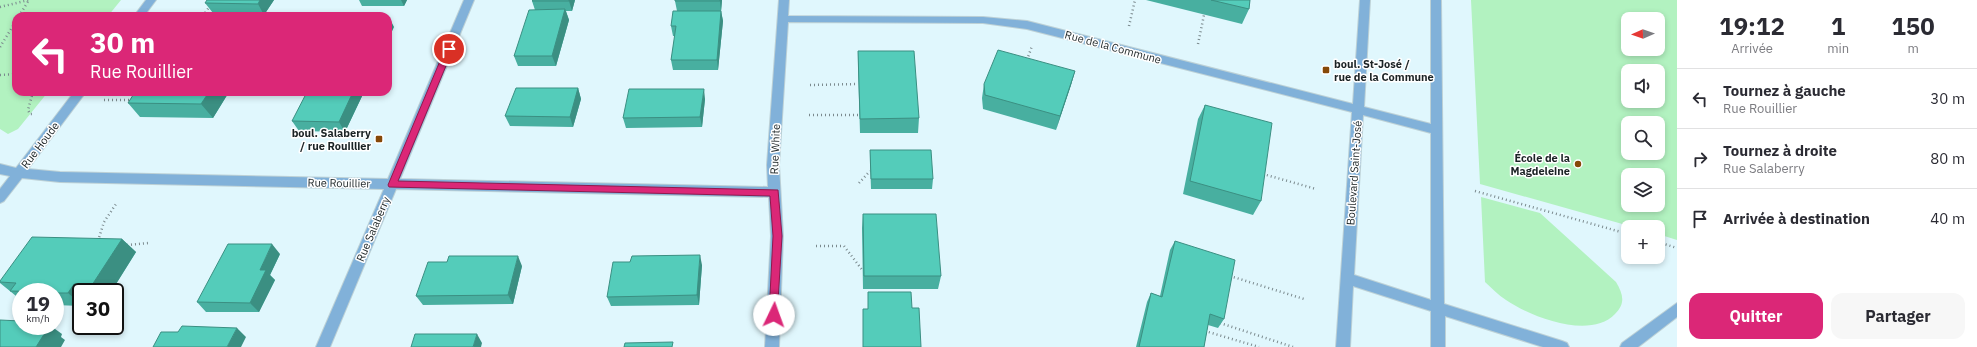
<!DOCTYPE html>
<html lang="fr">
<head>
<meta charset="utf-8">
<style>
  body { margin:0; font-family:"IBM Plex Sans",sans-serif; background:#f7f7f7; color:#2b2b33; height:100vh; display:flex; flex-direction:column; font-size:15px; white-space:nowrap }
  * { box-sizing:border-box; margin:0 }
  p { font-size:13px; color:#7c7c81 }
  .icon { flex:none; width:22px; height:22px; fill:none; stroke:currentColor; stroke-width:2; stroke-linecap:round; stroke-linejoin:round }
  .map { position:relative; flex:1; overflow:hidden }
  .details { display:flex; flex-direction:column; background:#fff; width:300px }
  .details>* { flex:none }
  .top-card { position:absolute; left:12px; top:12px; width:380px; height:84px; border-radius:12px; box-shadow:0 2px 6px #0003; background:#db2777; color:#fff; overflow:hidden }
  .needle { width:26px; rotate:268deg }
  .buttons { position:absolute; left:1621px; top:12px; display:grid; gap:8px }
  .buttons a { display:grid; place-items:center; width:44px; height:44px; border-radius:8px; background:#fff; box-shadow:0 2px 6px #0003; font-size:20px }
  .speed { position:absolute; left:12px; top:283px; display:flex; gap:8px; font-size:20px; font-weight:700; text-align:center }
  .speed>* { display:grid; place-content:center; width:52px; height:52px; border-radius:50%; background:#fff; box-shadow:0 2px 6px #0003; line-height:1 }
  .speed small { font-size:10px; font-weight:400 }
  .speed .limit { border:2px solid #111; border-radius:6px; background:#fff; color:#111 }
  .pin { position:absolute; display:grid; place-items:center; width:34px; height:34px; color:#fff; margin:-17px; border:2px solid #fff; border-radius:50%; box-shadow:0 1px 4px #0007 }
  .me { position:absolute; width:44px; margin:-22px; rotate:3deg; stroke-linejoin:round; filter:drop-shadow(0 0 3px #0008) }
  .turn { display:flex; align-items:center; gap:14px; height:84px; padding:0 12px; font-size:18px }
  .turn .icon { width:52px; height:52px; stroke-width:2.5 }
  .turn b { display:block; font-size:28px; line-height:34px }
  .eta { display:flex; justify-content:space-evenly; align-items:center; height:68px; text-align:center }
  .eta b { font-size:24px; font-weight:800; line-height:28px }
  .primary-button { display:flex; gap:8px; margin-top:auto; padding:8px 12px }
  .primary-button a { flex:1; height:46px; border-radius:12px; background:#db2777; color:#fff; font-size:16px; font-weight:800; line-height:46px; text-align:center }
  .primary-button a+a { background:#f7f7f7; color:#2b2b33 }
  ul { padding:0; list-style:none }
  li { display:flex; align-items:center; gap:12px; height:60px; padding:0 12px; border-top:1px solid #e1e1e2 }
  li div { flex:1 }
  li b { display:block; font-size:15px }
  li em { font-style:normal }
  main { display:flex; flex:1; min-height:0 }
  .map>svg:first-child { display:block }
</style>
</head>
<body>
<main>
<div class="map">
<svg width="1677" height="347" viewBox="0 0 1677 347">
  <rect width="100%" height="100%" fill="#e0f7fd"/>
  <path fill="#b2f2c0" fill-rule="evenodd" d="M0 0H121L108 16H16V92H48L18 129 8 134 0 129Z
    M1471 0H1677V240L1658 234V227H1633L1480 184ZM1628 19H1658V49H1628ZM1628 71H1658V101H1628ZM1628 123H1658V153H1628ZM1628 175H1658V205H1628Z
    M1481 197 1540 213 1616 282C1623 294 1626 303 1615 314 1590 340 1531 317 1506 300 1498 295 1492 288 1485 282Z"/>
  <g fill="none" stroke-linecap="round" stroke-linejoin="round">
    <defs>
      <path id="minor" d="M146 0H156L144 16H134Z
        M464 0H474L400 179 768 187 767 165 779 0H789L788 16 983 17 1027 21 1353 104 1360 0H1370L1364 107 1431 124V0H1441L1444 304 1562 341 1567 343 1569 347H1543L1445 316V347H1431V311L1353 286 1350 347H1336L1352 112 1027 29 983 23 788 22 779 165 783 236 779 347H765L771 236 769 197 396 189 330 347H316L384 189 60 182 22 178 4 201 0 203V189L10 176 0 174V164L16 168 74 92H86L28 169 60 172 388 179ZM1363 115 1431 133V300L1354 275Z
        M1677 303V317L1638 347H1620L1622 343Z"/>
    </defs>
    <use href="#minor" stroke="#bdd1d6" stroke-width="2"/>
    <path stroke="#7b8a8e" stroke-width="2.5" stroke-dasharray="1 3" stroke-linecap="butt" d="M0 7 29 0 19 16
      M203 16 214 0
      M1129 26 1135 0
      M1198 44 1204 15
      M0 47 16 21
      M1027 60 1032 46
      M0 75 16 74
      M810 85 858 84
      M33 92 28 110 30 114H34
      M104 100H131
      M809 115H859
      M1263 174 1316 189
      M859 183 870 171
      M1475 191 1628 234
      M98 241 104 222 116 204
      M1658 242 1677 248
      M127 245 149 243
      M816 246H844L863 271
      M1230 276 1304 299
      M1220 323 1293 347
      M1205 331 1259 347"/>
    <use href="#minor" fill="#81b1d9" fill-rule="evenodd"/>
  </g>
  <path fill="#48afa0" d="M274 0 264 15 213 13 205 3Z
    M359 0H407L404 6H362Z
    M575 0 572 11H566L569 20 556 66H518L514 56 535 10 532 1Z
    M722 0 721 11 723 21 718 70H673L671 60 675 36H673L671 26 677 11 675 1Z
    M1146 0H1250L1249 9 1242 24Z
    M858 51 919 118 918 133H860L858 66Z
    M1075 71 1071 85 1056 130 983 109 982 98 984 84Z
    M578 88 581 99 573 127 510 126 505 116Z
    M229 92 213 118 140 117 128 103Z
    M364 92 345 132 299 131 292 121Z
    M705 99 702 127 626 128 623 118Z
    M1205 105 1261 201 1253 215 1183 194 1198 119Z
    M870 150 933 179 932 189H871L870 160Z
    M863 214 941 276 938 289H863L862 228Z
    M122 239 136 252 111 292H81V306L55 305V292H21V300L0 283V281Z
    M1175 241 1224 319 1218 328 1208 325 1204 347H1136L1147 302 1151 293 1160 296 1170 250Z
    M280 254 270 275 275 280 259 312H206L197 302Z
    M702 265 699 305 611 306 607 297Z
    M522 266 513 304 423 305 416 296Z"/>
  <path fill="#3b8f82" d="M260 0H274L264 15 258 4Z
    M401 0H407L404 6Z
    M569 0H575L572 11 569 1Z
    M720 0H722L721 12 720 1Z
    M565 9 569 20 556 66 552 56Z
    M721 11 723 21 718 70 717 60Z
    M389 17 394 27 388 40V19Z
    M1075 71 1071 85 1056 130 1060 116Z
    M578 88 581 99 573 127 570 117Z
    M704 89 705 99 702 127 700 117Z
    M209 92H229L213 118 201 104Z
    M353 92H364L345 132 339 122Z
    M122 239 136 252 111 292H101L92 285Z
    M272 244 280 254 270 275 275 280 259 312 250 303 260 270Z
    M700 255 702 265 699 305 697 295Z
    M518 256 522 266 513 304 508 295Z
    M74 284 83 292H81V304L68 293Z
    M42 326H51L62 334 61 337 65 340 61 347H36Z
    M237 328 246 337 241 347H227Z
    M477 334 482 343 481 347H473Z"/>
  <path fill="#54ccba" stroke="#3b8f82" d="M207 0H260L258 4 205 3Z
    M533 0H569V1H532Z
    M675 0H720V1H675Z
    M1211 0H1250L1249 9Z
    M565 9 552 56H514L529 10Z
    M673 11H721L717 60H671L676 26H671Z
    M998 50 1075 71 1060 116 985 95 984 84Z
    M858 51H914L919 118 860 119Z
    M516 88H578L570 117 505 116Z
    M629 89H704L700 117 623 118Z
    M135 92H209L201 104 128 103Z
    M307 92H353L339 122 292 121Z
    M1205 105 1272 123 1261 201 1190 181Z
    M870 150H931L933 179H871Z
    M863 214H936L941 276H864Z
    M32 237 122 239 92 285 74 284 68 293H55V292L10 291 16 283 0 282V281Z
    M1175 241 1235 260 1224 319 1210 314 1204 347H1139L1151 293 1162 297Z
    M228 244H272L260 270H266L250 303 197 302Z
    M700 255 697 295 607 297 613 262H630L632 256Z
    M449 256H518L508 295 416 296 428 262H447Z
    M868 292H911L912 308H919L921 347H863V309H868Z
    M0 320 21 321V326H42V328H48L36 347H0Z
    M182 326 237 328 227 347H153L161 332H178Z
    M415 334H477L473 347H411Z
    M673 342 672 347H624L625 343Z"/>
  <path fill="#db2777" stroke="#8e194d" d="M449 46 453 49 398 181 778 190 782 236 777 318H770L769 315 773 236 770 196 389 187 388 185 445 49Z"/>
  <g fill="#864808" stroke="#fff" stroke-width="1.5">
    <rect x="1322" y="66" width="8" height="8" rx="2"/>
    <rect x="375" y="135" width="8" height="8" rx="2"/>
    <circle cx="1578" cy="164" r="4"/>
  </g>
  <g text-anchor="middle" stroke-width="3" stroke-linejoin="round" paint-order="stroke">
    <g font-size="11" fill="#1b2325" stroke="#fff">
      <text transform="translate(1113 47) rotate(15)" y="4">Rue de la Commune</text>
      <text transform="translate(40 145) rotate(-53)" y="4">Rue Houde</text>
      <text transform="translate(775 149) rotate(-88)" y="4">Rue White</text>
      <text transform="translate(1354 173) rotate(-86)" y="4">Boulevard Saint-José</text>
      <text transform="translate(339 183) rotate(1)" y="4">Rue Rouillier</text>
      <text transform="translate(373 229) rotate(-67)" y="4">Rue Salaberry</text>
    </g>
    <g font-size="11" font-weight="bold" fill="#1b2325" stroke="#fff" text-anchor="end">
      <text x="1334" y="68" text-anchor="start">boul. St-José /<tspan x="1334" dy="13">rue de la Commune</tspan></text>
      <text x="371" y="137">boul. Salaberry<tspan x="371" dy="13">/ rue Rouillier</tspan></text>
      <text x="1570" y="162">École de la<tspan x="1570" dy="13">Magdeleine</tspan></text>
    </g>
  </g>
</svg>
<div class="buttons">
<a><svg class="needle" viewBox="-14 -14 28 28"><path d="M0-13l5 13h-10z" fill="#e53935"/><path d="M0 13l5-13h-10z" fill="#7c7c81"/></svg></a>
<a><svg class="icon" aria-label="sound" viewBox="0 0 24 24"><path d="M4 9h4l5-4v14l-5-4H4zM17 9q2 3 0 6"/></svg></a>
<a><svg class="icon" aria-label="search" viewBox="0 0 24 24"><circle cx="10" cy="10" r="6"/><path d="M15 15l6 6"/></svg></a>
<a><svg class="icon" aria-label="layers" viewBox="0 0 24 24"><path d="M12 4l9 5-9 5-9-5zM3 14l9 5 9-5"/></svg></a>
<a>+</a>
</div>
<div class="speed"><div>19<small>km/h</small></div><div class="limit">30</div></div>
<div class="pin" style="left:449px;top:49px;background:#d93025"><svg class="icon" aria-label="arrive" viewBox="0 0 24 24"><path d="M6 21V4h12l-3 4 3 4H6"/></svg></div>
<svg class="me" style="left:774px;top:315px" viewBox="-20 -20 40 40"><circle r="19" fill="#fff"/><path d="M0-13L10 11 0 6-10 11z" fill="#db2777"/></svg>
<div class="top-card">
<div class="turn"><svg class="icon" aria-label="left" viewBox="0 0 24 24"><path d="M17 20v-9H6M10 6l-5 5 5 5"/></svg><div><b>30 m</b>Rue Rouillier</div></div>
</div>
</div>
<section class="details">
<div class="eta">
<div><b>19:12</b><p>Arrivée</p></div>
<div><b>1</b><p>min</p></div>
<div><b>150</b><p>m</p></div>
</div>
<ul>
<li><svg class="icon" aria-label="left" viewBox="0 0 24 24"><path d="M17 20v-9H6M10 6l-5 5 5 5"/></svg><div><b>Tournez à gauche</b><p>Rue Rouillier</p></div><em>30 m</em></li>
<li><svg class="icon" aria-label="right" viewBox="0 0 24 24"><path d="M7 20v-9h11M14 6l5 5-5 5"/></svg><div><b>Tournez à droite</b><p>Rue Salaberry</p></div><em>80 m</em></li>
<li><svg class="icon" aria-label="arrive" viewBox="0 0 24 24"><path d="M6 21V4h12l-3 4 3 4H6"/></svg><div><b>Arrivée à destination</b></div><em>40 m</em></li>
</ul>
<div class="primary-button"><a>Quitter</a><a>Partager</a></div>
</section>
</main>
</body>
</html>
